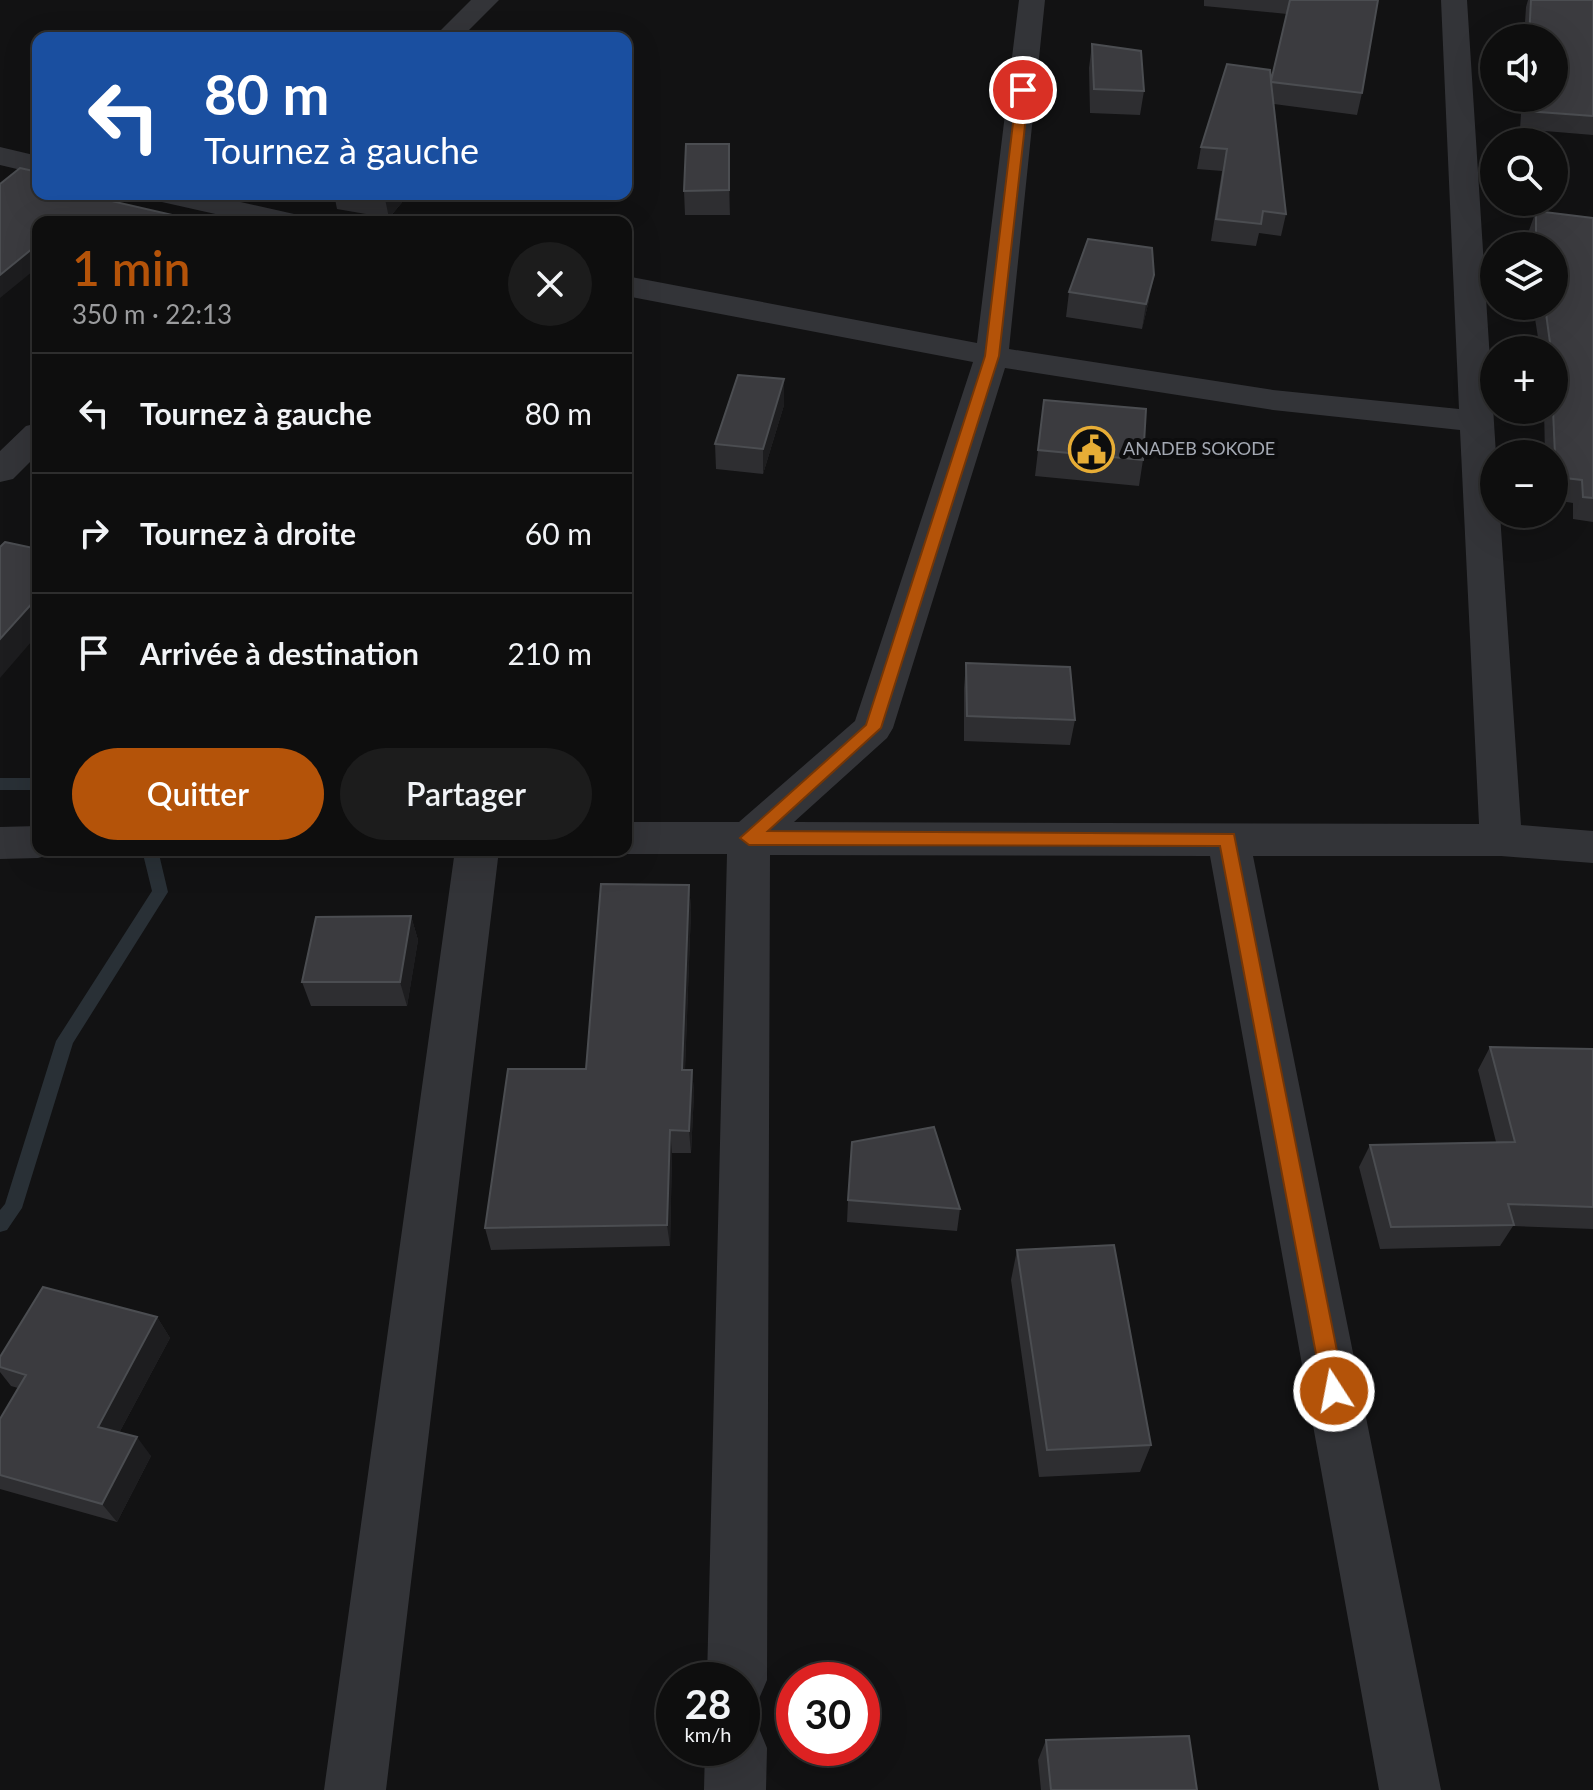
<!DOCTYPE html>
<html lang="fr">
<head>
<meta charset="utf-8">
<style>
  body { margin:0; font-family:Lato,sans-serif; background:#1c1c1c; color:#f1f3f6; height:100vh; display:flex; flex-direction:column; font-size:30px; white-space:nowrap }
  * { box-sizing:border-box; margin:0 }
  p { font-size:26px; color:#9b9c9e }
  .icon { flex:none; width:44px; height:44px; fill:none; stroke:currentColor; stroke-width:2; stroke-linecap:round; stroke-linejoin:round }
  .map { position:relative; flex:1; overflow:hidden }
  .sheet { position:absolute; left:32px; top:216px; width:600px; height:640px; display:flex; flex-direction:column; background:#0e0e0e; border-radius:16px; box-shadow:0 8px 32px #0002,0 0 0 2px #2e2e2e }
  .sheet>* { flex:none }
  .top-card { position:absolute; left:32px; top:32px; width:600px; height:168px; border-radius:16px; box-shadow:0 8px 32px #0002,0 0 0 2px #2e2e2e; background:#1a4fa0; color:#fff; overflow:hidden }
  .fabs { position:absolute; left:1480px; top:24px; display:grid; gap:16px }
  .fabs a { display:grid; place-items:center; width:88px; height:88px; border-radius:50%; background:#0e0e0e; box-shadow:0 8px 32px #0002,0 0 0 2px #2e2e2e; font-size:40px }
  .speed { position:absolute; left:656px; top:1662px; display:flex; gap:16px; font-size:40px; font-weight:700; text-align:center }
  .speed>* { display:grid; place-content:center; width:104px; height:104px; border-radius:50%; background:#0e0e0e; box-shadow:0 8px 32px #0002,0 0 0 2px #2e2e2e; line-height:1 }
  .speed small { font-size:20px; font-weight:400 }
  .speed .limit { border:12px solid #d22; background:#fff; color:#111 }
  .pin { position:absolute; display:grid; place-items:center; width:68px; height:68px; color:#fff; margin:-34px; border:4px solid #fff; border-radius:50%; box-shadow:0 2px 8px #0007 }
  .me { position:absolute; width:88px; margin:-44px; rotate:349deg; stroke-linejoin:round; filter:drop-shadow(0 0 6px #0008) }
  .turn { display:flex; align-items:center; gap:28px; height:168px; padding:0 40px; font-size:36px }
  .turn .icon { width:104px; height:104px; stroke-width:2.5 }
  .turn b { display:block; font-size:56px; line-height:68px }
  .round { display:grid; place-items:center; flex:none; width:84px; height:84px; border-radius:42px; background:#1c1c1c }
  .summary { display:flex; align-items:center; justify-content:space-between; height:136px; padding:0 40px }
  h1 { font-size:48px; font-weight:600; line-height:60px; color:#b45309 }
  .primary-button { display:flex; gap:16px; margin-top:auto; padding:16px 40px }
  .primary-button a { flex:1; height:92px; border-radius:48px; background:#b45309; color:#fff; font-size:32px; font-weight:600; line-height:92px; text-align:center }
  .primary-button a+a { background:#1c1c1c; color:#f1f3f6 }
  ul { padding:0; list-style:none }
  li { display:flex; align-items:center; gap:24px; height:120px; padding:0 40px; border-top:2px solid #2e2e2e }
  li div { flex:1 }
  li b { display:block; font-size:30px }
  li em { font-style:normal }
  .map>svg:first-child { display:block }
</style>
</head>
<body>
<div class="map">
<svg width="1593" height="1790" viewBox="0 0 1593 1790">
  <rect width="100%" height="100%" fill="#121213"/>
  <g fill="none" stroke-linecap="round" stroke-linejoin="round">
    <path fill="#293036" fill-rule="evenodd" d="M626 342 632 346V353L626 357Z
      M0 778H38V790H0Z
      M142 850H158L168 892 73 1043 22 1208 7 1230 0 1232V1210L5 1204 56 1041 152 891Z"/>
    <path fill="#333438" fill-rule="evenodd" d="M471 0H499L461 38H433Z
      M1019 0H1045L1009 349 1273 390 1459 409 1441 0H1467L1496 454H1494V514H1500L1521 825 1593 831V863L1501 856H1253L1441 1790H1379L1210 856 770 855 767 1680 758 1701 742 1708V1680H707L727 854H626L613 850H626V822H739L855 721 973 362 626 296V276L977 343ZM1005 368 1273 410 1460 430 1479 824 794 822 887 738 893 728Z
      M0 147 38 156V174L0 165Z
      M149 194H205L303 216 307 222H251L153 200Z
      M38 423V454L13 479 0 482V451L26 426Z
      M38 826V850H55L53 854 38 858 0 859V827Z
      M455 850H499L386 1790H324Z
      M742 1720 758 1726 767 1748 766 1790H704L705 1748H742Z"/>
  </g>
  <path fill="#2e2e31" d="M1204 0H1378L1362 93 1357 115 1274 104 1286 214 1281 236 1259 233 1256 246 1211 241 1222 171 1197 169 1201 147 1271 81 1287 14 1204 6Z
    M1528 0H1593V135L1520 129 1522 98H1554V38H1524L1526 7Z
    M1092 44 1144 91 1140 115 1090 113 1089 68Z
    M729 144 730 215H685L684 191Z
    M334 194H409L389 218 337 209Z
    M1536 211 1593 218V522L1573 519V503L1554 500V454H1545L1544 410H1554V350H1540L1533 306H1554V246H1528V233Z
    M1069 292 1149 300 1142 329 1066 317Z
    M784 379V405L763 474 716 469 715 444Z
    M1044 400 1143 460 1139 486 1035 476Z
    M966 663 1075 720 1070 745 964 741V688Z
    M689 885 691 910 685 1070H692L694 1093 691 1153H672L670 1246 491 1250 485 1228 586 1069Z
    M411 916 418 940 407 1006H311L302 982Z
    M1490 1047 1593 1049V1229L1513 1226 1500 1246 1380 1249 1359 1167 1370 1145 1496 1142 1478 1070Z
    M848 1200 960 1209 957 1231 847 1222Z
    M1017 1250 1151 1445 1140 1472 1039 1477 1011 1280Z
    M157 1317 170 1338 119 1433 151 1456 117 1522 0 1489V1419L18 1388 11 1386 0 1372V1357Z
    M1046 1740 1197 1790H1041L1038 1760Z"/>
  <path fill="#1d1d1f" d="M729 144 730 168V215L729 190Z
    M87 194H104L106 200 85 195Z
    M384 194H409L389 218Z
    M38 244V267L0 298V275Z
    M1154 275 1149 300 1142 329 1146 304Z
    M784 379V405L763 474V449Z
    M35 600 38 606V634L0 678V639Z
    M689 885 691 910 684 1093 682 1070Z
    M411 916 418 940 407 1006 400 982Z
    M692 1070 694 1093 691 1153 689 1131Z
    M670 1130 672 1153 670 1246 667 1225Z
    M157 1317 170 1338 112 1446 98 1427Z
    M137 1437 151 1456 117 1522 102 1504Z"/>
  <path fill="#3b3b3f" stroke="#4b4d51" stroke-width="2" d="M1290 0H1378L1362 93 1271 82 1286 214 1263 211 1261 224 1216 219 1227 149 1201 147 1227 64 1270 70 1271 81Z
    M1531 0H1593V116L1526 111 1527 98H1554V38H1529Z
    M1092 44 1141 51 1144 91 1094 89Z
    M686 144H729V190L684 191Z
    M20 168 38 172V194H87L85 195 190 219 187 222H38V244L0 275V184Z
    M1536 211 1593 218V498L1583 497 1582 480 1556 477 1553 410 1554 350H1551L1545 306H1554V246H1536Z
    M1088 239 1152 248 1154 275 1146 304 1069 292Z
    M738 375 784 379 763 449 715 444Z
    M1044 400 1146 409 1143 460 1038 450Z
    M5 542 38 549V600H35L0 639V547Z
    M966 663 1070 667 1075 720 967 716Z
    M601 884 689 885 682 1070H692L689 1131 670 1130 667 1225 485 1228 508 1069H586Z
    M411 916 400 982H302L316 917Z
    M1490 1047 1593 1049V1207L1508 1204 1514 1225 1391 1227 1370 1145 1515 1142Z
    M934 1127 960 1209 848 1200 852 1142Z
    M1114 1245 1151 1445 1047 1450 1017 1250Z
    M43 1287 157 1317 98 1427 137 1437 102 1504 0 1475V1419L26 1375 0 1367V1357Z
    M1189 1736 1197 1790H1051L1046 1740Z"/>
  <path fill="#b45309" stroke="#753606" stroke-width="2" d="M1023 86 1029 90 999 356 881 728 768 831 1234 834 1345 1391 1342 1399 1334 1402 1326 1399 1323 1391 1220 846 749 845 740 838 866 725 985 356 1017 90Z"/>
  <defs>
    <symbol id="civic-ring" viewBox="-11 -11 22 22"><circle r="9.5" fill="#0d0d0e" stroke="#e7ad36" stroke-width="1.5"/><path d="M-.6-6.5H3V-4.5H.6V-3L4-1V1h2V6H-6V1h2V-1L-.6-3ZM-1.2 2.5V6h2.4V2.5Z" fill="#e7ad36"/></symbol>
  </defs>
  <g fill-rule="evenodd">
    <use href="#civic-ring" x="1066" y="424" width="51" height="51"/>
  </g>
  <g text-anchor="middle" stroke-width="8" stroke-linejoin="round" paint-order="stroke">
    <g font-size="18" fill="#a4a9b3" stroke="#0d0d0e" text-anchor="start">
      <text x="1123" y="455">ANADEB SOKODE</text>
    </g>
  </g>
</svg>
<div class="fabs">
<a><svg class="icon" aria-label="sound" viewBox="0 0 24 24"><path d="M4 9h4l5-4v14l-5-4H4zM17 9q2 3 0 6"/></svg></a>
<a><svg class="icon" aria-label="search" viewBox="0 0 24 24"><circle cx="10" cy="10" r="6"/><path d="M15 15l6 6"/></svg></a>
<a><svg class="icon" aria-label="layers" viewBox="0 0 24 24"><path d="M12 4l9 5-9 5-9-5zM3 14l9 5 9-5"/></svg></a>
<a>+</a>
<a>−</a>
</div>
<div class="speed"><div>28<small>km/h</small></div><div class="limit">30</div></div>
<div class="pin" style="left:1023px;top:90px;background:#d93025"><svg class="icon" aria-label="arrive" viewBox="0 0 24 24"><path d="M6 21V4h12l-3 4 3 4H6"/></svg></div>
<svg class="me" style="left:1334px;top:1391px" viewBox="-20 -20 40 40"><circle r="17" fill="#b45309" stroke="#fff" stroke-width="3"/><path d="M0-11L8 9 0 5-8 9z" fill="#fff"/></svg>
<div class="top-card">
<div class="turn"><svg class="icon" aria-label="left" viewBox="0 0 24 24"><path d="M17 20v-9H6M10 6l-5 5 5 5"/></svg><div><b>80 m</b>Tournez à gauche</div></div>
</div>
<section class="sheet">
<div class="summary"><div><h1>1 min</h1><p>350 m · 22:13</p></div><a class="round"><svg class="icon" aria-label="close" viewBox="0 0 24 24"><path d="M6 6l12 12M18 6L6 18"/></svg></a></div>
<ul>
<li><svg class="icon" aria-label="left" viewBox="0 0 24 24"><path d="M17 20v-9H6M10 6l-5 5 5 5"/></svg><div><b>Tournez à gauche</b></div><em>80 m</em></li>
<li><svg class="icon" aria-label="right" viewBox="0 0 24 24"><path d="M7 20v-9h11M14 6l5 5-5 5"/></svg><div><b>Tournez à droite</b></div><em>60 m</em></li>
<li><svg class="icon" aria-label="arrive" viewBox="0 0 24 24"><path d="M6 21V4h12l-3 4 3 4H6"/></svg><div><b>Arrivée à destination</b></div><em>210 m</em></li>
</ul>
<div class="primary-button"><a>Quitter</a><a>Partager</a></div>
</section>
</div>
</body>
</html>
